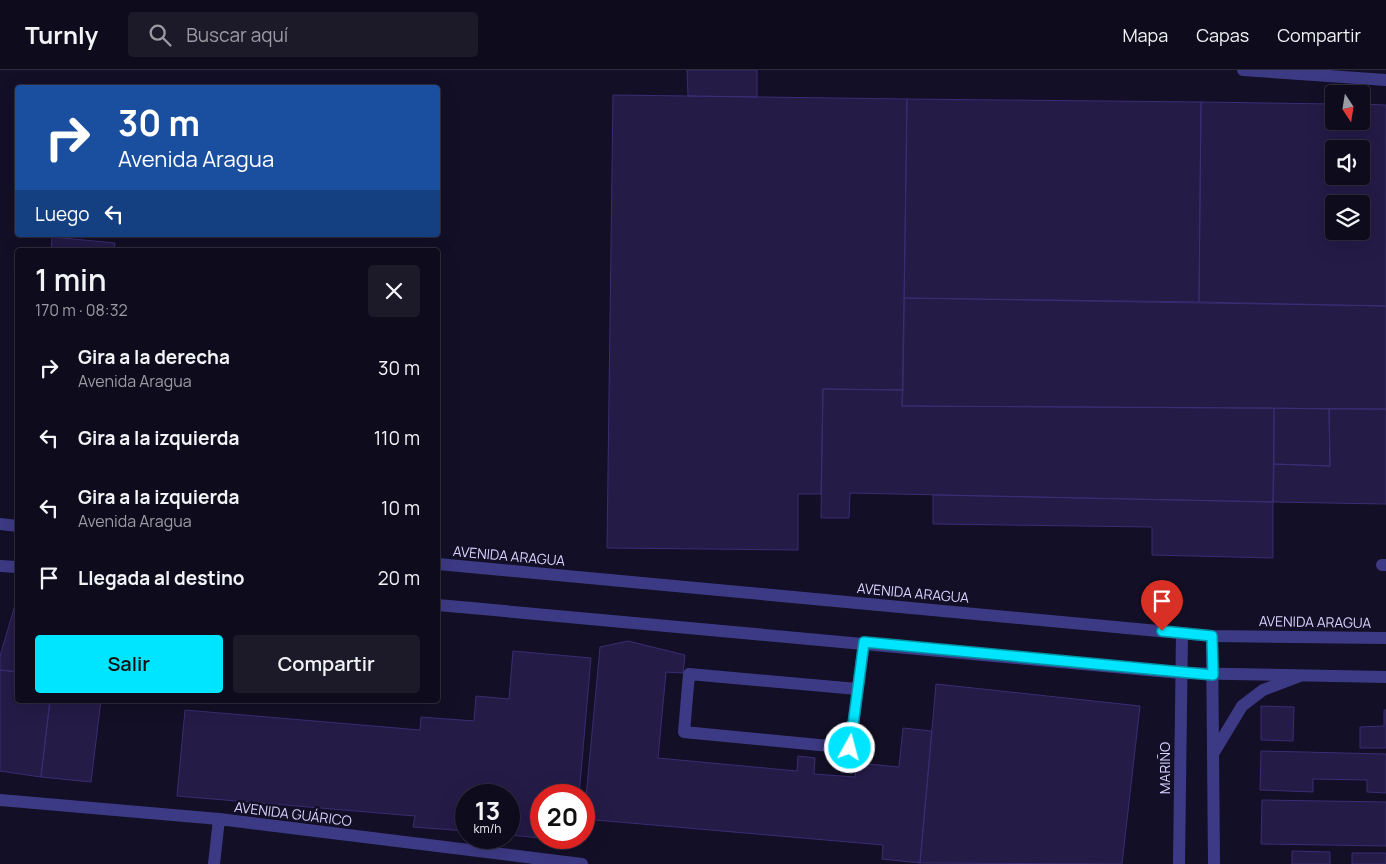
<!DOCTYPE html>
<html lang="es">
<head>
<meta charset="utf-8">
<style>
  body { margin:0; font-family:Manrope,sans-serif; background:#1c1929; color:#f1f3f6; height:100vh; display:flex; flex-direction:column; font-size:19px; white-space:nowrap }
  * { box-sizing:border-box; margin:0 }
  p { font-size:16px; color:#9b9ba3 }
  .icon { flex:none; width:28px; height:28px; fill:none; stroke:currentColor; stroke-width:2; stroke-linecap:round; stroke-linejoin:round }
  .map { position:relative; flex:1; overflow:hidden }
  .details { position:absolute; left:15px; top:178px; width:425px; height:455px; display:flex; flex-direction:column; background:#0e0b1c; border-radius:5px; box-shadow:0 5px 20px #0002,0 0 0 1px #2e2b3b }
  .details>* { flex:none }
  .top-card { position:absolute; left:15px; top:15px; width:425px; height:152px; border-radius:5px; box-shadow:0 5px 20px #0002,0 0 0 1px #2e2b3b; background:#1a4fa0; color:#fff; overflow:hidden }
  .needle { width:32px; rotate:168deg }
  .fabs { position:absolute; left:1325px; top:15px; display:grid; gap:10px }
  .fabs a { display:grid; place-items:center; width:45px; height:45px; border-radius:5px; background:#0e0b1c; box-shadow:0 5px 20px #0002,0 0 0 1px #2e2b3b; font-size:25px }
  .speed { position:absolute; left:455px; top:714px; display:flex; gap:10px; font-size:25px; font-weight:700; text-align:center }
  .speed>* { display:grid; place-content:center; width:65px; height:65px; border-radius:50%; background:#0e0b1c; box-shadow:0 5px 20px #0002,0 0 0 1px #2e2b3b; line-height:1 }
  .speed small { font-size:12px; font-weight:400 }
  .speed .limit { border:8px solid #d22; background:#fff; color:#111 }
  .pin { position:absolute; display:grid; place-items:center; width:42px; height:42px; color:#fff; margin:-51px -21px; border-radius:50% 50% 50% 0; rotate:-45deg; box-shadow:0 0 5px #0007 }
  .pin .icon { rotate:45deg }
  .me { position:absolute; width:55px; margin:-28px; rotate:7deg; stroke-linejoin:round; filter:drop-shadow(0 0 4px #0008) }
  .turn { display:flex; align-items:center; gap:18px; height:105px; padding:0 20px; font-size:22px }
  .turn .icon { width:65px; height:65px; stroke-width:2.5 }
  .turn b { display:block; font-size:35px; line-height:42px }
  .then { display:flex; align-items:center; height:48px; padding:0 20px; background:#0003; gap:10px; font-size:19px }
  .round { display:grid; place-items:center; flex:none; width:52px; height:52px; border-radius:5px; background:#1c1929 }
  .headline { display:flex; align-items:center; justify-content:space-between; height:85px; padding:0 20px }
  h1 { font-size:30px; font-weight:600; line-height:38px }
  .cta { display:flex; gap:10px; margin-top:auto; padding:10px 20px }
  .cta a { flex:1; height:58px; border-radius:5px; background:#00e5ff; color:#111; font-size:20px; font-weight:600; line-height:58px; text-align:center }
  .cta a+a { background:#1c1929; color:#f1f3f6 }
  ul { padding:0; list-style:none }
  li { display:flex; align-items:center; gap:15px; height:70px; padding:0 20px }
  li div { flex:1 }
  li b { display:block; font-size:19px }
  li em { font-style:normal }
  header { display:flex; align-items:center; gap:30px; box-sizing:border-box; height:70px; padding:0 25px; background:#0e0b1c; border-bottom:1px solid #2e2b3b }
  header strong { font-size:24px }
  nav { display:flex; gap:28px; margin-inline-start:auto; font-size:18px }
  .search { width:350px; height:45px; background:#1c1929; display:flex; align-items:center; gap:12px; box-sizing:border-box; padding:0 18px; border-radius:5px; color:#9b9ba3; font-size:19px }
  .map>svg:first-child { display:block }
</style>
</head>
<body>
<header>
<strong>Turnly</strong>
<div class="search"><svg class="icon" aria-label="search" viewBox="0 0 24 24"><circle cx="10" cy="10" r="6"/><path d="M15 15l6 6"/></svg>Buscar aquí</div>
<nav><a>Mapa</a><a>Capas</a><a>Compartir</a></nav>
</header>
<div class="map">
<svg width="1386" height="794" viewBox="0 0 1386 794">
  <rect width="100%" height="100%" fill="#130f26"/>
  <path fill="#241b47" stroke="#3b2d73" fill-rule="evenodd" d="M687 0H757V27L688 26Z
    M613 25 907 29 903 320 823 319 821 424H798V480L607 478Z
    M907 29 1201 32 1199 232 904 228Z
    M1201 32 1334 34V51H1361V34L1386 35V236L1199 232ZM1334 79H1361V106H1334ZM1334 134H1361V161H1334Z
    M52 167 115 173 114 180H51Z
    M904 228 1386 236V339L902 336Z
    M823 319 903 320 902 336 1274 338 1273 432 850 423 849 448H821Z
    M1274 338 1329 339 1330 396 1274 394Z
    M1329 339H1386V434L1273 432 1274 394 1330 396Z
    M933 425 1273 432V488L1152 485V457L933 454Z
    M18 525V602L0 600V586Z
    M628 571 685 585 683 603 666 602 658 688 797 701 798 686 815 688 814 704 855 707 857 693 899 697 903 658 932 661 920 793 882 789 883 775 584 749 600 577Z
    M513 581 591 588 579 725H541V768H575V771L509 765V725H466V761L413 757 415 746 177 726 185 640 420 660 421 647 474 651 476 626 509 629Z
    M0 600 18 602V630H50L41 707 0 701Z
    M936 614 1140 636 1122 794 920 793Z
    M50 630H101L91 712 41 707Z
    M1261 636 1294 637 1293 671 1261 670Z
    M1384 640H1386V678H1360V657L1384 656Z
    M1261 681 1386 684V723L1367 722V710L1313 709V722L1260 720Z
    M1262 730 1386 732V776L1261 774Z
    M1292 781 1330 782V794H1292Z
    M1352 783H1386V794H1352Z"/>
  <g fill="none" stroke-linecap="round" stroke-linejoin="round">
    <path stroke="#3d3a85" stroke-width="12" d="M1243 0 1386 10
      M1382 495H1386
      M857 619 689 604 684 662 850 678 864 573"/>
    <path stroke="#3d3a85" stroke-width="12" d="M1212 566 1214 794
      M1213 684 1242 636 1263 620 1300 606
      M0 730 219 749 582 794
      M214 794 219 749
      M1179 794 1182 563"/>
    <path stroke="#3d3a85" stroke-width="12" d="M0 454 18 456
      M438 494 1212 566 1386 568
      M0 496 18 497
      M438 535 1180 603 1386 607"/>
  </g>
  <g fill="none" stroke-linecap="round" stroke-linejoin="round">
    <defs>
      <path id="route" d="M850 678 864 572 1213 605 1212 566 1162 561"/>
    </defs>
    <use href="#route" stroke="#0095a6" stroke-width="12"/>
    <use href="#route" stroke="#00e5ff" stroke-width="9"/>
  </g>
  <g text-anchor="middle" stroke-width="5" stroke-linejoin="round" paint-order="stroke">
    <g font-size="14" fill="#d9d4ff" stroke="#130f26">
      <text transform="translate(509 486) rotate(5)" y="5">AVENIDA ARAGUA</text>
      <text transform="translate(913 523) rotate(5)" y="5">AVENIDA ARAGUA</text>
      <text transform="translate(1315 552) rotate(1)" y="5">AVENIDA ARAGUA</text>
      <text transform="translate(1165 698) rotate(-90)" y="5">MARIÑO</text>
      <text transform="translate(293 744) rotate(7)" y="5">AVENIDA GUÁRICO</text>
    </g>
  </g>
</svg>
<div class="fabs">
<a><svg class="needle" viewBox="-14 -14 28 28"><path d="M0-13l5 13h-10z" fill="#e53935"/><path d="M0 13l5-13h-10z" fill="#9b9ba3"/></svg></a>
<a><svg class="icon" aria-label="sound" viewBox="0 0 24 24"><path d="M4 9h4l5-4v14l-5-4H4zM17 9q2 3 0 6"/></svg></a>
<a><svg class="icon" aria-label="layers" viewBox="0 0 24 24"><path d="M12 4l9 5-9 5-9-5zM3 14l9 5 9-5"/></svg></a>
</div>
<div class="speed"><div>13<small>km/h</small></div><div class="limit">20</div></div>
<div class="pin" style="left:1162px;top:561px;background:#d93025"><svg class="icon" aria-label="arrive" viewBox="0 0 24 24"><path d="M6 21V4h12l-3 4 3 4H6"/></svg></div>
<svg class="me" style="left:850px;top:678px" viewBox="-20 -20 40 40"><circle r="17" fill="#00e5ff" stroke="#fff" stroke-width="3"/><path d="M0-11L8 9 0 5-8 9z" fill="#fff"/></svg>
<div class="top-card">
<div class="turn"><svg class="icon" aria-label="right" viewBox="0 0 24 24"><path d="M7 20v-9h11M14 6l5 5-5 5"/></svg><div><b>30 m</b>Avenida Aragua</div></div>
<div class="then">Luego<svg class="icon" aria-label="left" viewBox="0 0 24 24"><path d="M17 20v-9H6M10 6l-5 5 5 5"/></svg></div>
</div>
<section class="details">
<div class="headline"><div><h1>1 min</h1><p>170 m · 08:32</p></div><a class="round"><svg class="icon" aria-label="close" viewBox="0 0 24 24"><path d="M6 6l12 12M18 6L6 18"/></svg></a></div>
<ul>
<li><svg class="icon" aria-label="right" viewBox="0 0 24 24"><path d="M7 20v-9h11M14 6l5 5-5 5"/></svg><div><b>Gira a la derecha</b><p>Avenida Aragua</p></div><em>30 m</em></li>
<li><svg class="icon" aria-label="left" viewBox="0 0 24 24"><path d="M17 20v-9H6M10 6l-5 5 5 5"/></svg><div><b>Gira a la izquierda</b></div><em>110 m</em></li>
<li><svg class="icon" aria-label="left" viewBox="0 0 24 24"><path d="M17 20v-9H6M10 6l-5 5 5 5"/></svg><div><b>Gira a la izquierda</b><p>Avenida Aragua</p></div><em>10 m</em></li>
<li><svg class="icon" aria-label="arrive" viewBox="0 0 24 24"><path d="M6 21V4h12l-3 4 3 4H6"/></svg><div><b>Llegada al destino</b></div><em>20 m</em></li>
</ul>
<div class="cta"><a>Salir</a><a>Compartir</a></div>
</section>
</div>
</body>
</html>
